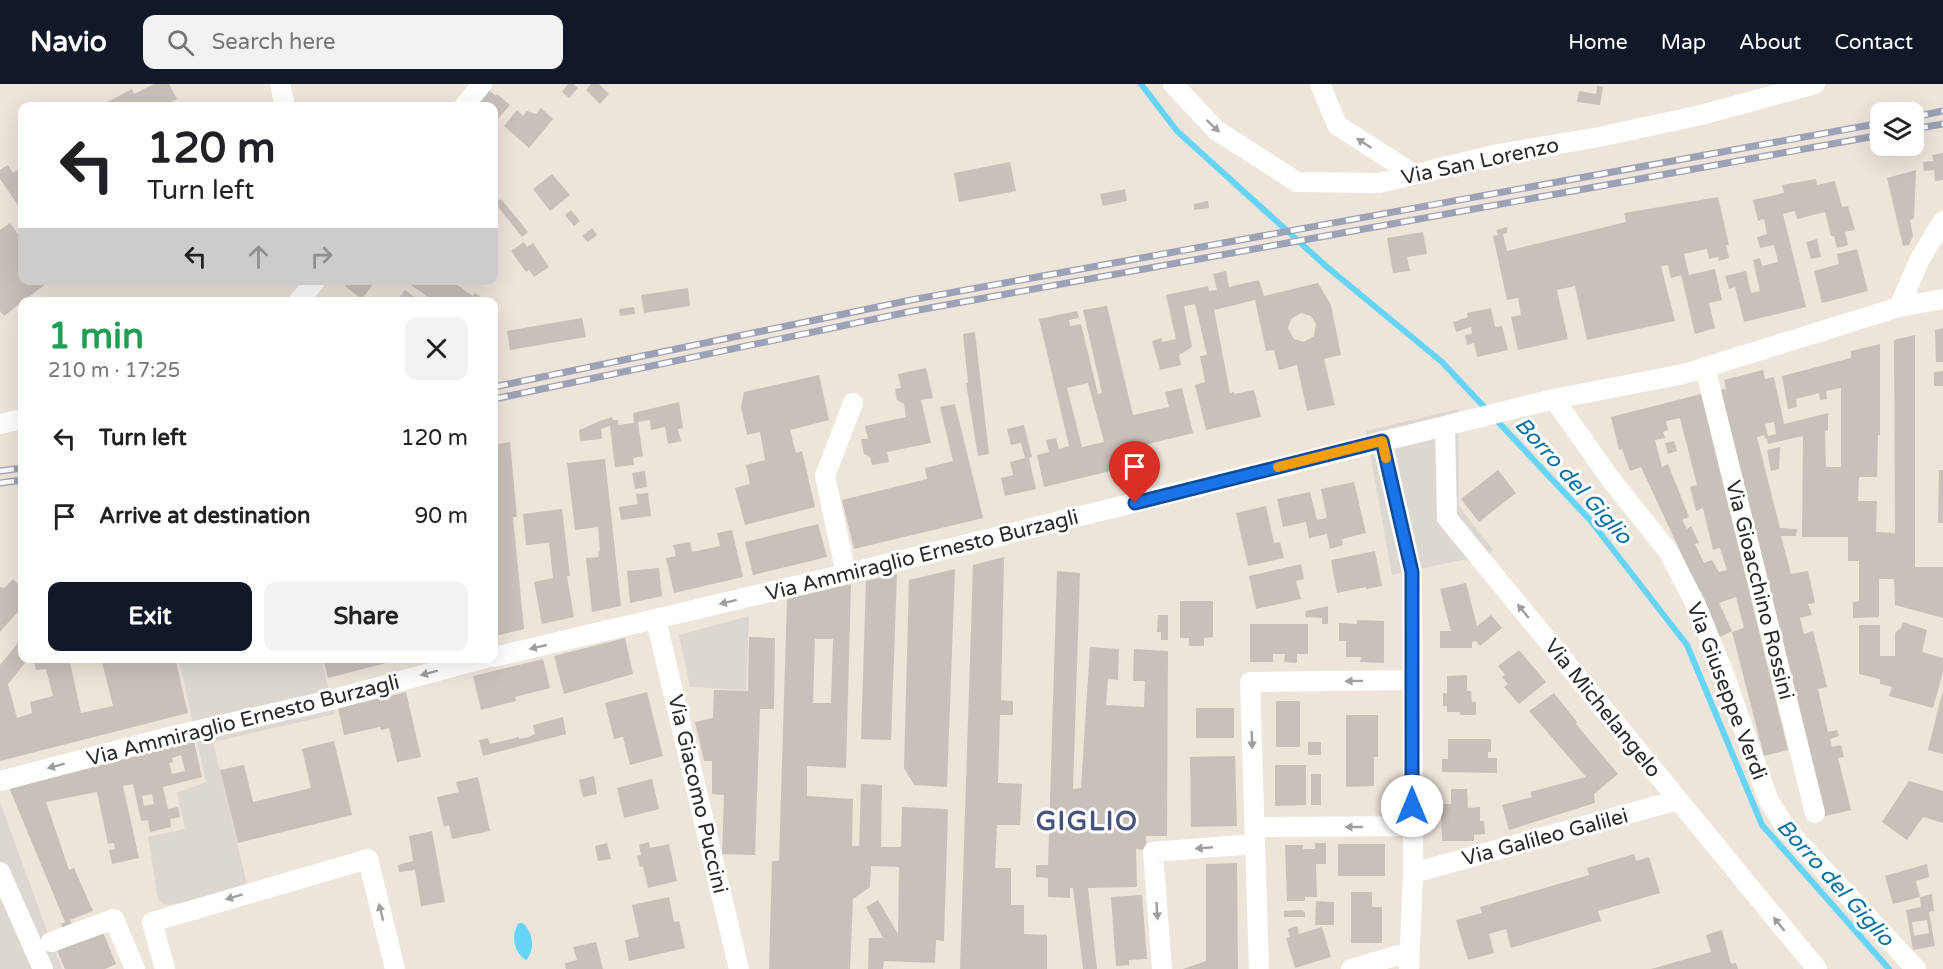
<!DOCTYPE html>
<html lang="en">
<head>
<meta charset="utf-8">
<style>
  body { margin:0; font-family:"Varela Round",sans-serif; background:#f2f2f2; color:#202124; height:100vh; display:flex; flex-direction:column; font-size:22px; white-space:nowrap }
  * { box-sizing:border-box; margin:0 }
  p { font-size:20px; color:#757577 }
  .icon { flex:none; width:33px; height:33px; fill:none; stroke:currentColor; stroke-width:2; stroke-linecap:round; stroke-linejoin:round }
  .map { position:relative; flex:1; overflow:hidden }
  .details { position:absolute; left:18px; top:213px; width:480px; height:366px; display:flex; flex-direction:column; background:#fff; border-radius:12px; box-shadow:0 6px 24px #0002 }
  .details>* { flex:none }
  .banner { position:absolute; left:18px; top:18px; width:480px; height:183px; border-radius:12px; box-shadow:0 6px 24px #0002; background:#fff; color:#202124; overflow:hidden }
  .fabs { position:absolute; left:1870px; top:18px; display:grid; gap:12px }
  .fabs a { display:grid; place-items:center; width:54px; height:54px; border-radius:12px; background:#fff; box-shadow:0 6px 24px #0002; font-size:30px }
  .pin { position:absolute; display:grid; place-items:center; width:51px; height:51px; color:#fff; margin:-62px -26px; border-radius:50% 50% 50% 0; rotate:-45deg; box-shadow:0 0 6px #0007 }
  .pin .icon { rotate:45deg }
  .me { position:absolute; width:66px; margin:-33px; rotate:0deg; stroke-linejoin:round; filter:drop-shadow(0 0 4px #0008) }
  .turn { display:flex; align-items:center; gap:21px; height:126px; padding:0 30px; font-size:27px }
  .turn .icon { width:78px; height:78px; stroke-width:2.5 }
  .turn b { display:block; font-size:42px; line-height:51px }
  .lanes { display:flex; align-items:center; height:57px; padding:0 30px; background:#0003; justify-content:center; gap:30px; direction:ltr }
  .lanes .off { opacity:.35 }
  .round { display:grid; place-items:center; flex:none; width:63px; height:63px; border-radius:12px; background:#f2f2f2 }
  .headline { display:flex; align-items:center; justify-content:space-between; height:102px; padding:0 30px }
  h1 { font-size:36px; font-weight:800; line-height:45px; color:#1e9e55 }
  .primary-button { display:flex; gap:12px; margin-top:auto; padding:12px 30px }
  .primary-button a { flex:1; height:69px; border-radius:12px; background:#111827; color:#fff; font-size:24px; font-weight:800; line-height:69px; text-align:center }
  .primary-button a+a { background:#f2f2f2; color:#202124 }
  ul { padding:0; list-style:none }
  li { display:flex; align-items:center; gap:18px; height:78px; padding:0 30px }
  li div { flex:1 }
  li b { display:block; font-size:22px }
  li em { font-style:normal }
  header { display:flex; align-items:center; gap:36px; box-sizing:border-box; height:84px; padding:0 30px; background:#111827; color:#fff }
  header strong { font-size:28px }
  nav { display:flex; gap:33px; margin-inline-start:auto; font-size:21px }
  .search { width:420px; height:54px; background:#f2f2f2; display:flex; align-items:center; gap:15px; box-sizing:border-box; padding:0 21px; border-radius:12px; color:#757577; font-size:22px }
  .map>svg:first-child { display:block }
</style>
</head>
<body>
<header>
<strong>Navio</strong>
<div class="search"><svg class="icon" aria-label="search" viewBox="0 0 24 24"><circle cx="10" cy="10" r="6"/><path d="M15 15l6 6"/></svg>Search here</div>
<nav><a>Home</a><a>Map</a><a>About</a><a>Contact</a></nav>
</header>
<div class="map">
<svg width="1943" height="885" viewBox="0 0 1943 885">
  <rect width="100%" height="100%" fill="#ede4da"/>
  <path fill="#dcd7d1" d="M1458 325 1459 422 1493 466 1482 477 1461 476 1392 491 1366 347Z
    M749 532 746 606 690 603 679 551Z
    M179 575H321L335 630 213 658 249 809 166 821 158 815 148 753 185 745 177 709 206 698Z
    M0 718 51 858 62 885H0Z"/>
  <path fill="#65d4f7" d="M519 839H523C533 849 536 865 526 876 514 869 510 851 519 839Z"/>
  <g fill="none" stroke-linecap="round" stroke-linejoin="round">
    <path stroke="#65d4f7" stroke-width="6" d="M1141 0 1177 47 1327 183 1442 278 1590 436 1687 561 1762 741 1889 885"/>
  </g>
  <path fill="#c8c1ba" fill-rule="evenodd" d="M154 0H169L177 15 164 22H100L132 5 134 10Z
    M568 0H574L578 4 569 14 562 8Z
    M591 0H599L609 10 600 20 586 6Z
    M484 2 496 12 497 10 510 21 497 36 494 33V22H468Z
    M1597 2 1603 3 1600 21 1577 18 1579 7 1596 10Z
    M541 24 553 35 529 64 504 42 517 26 523 32 527 27 536 30Z
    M1943 69V96L1935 97 1934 86 1924 87 1923 78 1933 77 1932 71Z
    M1010 78 1016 107 959 118 954 89Z
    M8 81 13 89 22 83V118L18 121 0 95V86Z
    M1916 86 1914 134 1910 136 1913 152 1909 161 1903 162 1887 94Z
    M552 90 570 111 550 127 533 105Z
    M1816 95 1817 101 1835 97 1842 123 1848 122 1855 146 1845 148 1848 161 1837 164 1834 152H1831L1825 128 1797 135 1795 127 1783 130 1806 223 1744 238 1735 203 1729 205 1725 192 1746 187 1751 209 1760 207 1753 176 1760 174 1762 182 1778 178 1774 161 1760 164 1757 153 1767 150 1764 135 1758 137 1753 116 1784 109 1782 101Z
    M1125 105 1127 117 1103 122 1100 110Z
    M1718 113 1729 161H1726L1729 174 1719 177 1718 173 1709 175 1707 165 1684 170 1689 191 1715 185 1722 216 1709 219 1715 244 1695 250 1681 191 1671 194 1668 181 1661 182 1675 237 1587 256 1575 202 1557 206 1568 255 1518 266 1511 233 1521 231 1518 214 1507 216 1493 152 1498 151 1496 146 1507 143V149L1503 150 1507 167 1626 138 1624 129Z
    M501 115 528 148 522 153 495 119Z
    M1208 117 1209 124 1194 126V120Z
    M571 126 580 137 574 142 565 131Z
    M10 139 22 155V196H51L4 232 0 227V146Z
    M592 144 597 151 588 158 582 152Z
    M1423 148 1427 170 1407 173 1410 187 1393 189 1387 154Z
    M1817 155 1821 173 1811 175 1806 158Z
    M524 158 527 163 533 159 549 183 534 193 529 186 526 188 511 167Z
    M1857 165 1868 207 1822 219 1814 187 1839 180 1837 170Z
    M1226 187 1229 203 1259 196 1264 212 1318 199 1331 221 1341 271 1324 275 1335 321 1307 327 1297 281 1279 286 1274 266 1266 267 1255 216 1214 226 1230 309 1234 308V310L1254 306 1261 333 1206 346 1195 301 1205 298 1200 272 1207 271 1195 220 1184 222 1192 263 1179 271 1181 281 1160 286 1152 257 1162 254V258L1176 255 1166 211 1208 202 1209 207 1217 206 1213 190ZM1301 229 1311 232 1316 240 1314 252 1304 258 1294 255 1288 244 1291 235Z
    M350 196H376L362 215 345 202Z
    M404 196H438L444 201 447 196H450L473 212 475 209 484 215 483 218H425L428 213Z
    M688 204 690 222 644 229 641 211Z
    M405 206 421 218 397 217Z
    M1107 222 1133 331 1169 323 1165 308 1182 304 1193 349 1140 362 1144 379 1044 403 1037 371 1049 368 1046 356 1056 354 1059 365 1069 362 1039 235 1077 227 1079 234 1069 236 1070 242 1081 240 1098 310 1102 309 1083 226ZM1088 299 1104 358 1082 363 1067 304Z
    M634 223 635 230 620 232 619 225Z
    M1491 224 1495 243 1502 242 1508 266 1477 273 1474 259 1467 261 1465 251 1472 250 1471 243 1456 248 1453 238 1468 233 1467 229Z
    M582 234 586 253 510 266 507 247Z
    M1943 244V278H1936L1935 246Z
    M975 248 989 370 978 372 967 305 966 299H968L963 250Z
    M1915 251V483H1943V534L1895 521 1894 495H1879V533L1853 534V518L1859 517V477H1848V453H1802L1803 352 1768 360 1767 354 1765 355 1764 351 1757 353 1780 444 1797 445 1796 452H1781L1791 490 1808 487 1815 519 1808 520 1812 531 1800 534 1804 550 1813 547 1827 603 1818 605 1828 648 1837 646 1839 652 1830 655 1832 663 1841 661 1844 673 1838 674 1851 726 1822 733 1719 306 1726 305 1724 296 1763 286 1765 295 1774 293 1784 340 1828 329V346L1825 347 1826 383H1841V304L1826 307 1827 315 1820 316 1819 309 1796 315 1797 323 1788 325 1782 292 1851 274V267L1880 260V351H1878L1877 393H1859L1858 417H1877L1876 448 1895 449 1894 256ZM1774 338 1776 350 1768 352 1765 340Z
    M926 284 933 314 921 316 931 359 887 368 889 378 872 381 870 373 864 370 861 355H868L865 342 906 333 904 320 897 316 895 305 901 304 898 290Z
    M1943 287V302H1934V288Z
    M819 291 829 336 790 346 796 369 802 367 815 423 745 441 735 404 750 400 746 381 765 376 760 348 747 351 741 323 744 308Z
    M1701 310 1788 666 1764 672 1732 548 1744 544 1736 513 1719 519 1732 547 1720 553 1641 383 1630 387 1622 365 1619 366 1611 333ZM1680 334 1697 401 1690 403 1696 427 1703 424 1713 466 1720 464 1727 486 1719 488 1712 476 1704 479 1695 460 1699 459 1691 442 1687 445 1682 436 1689 433 1668 380 1662 383 1655 356 1665 354 1663 348 1668 346 1666 337Z
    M679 318 683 344 678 345 681 357 668 360 665 343 651 346 650 336 638 338 643 372 633 374 634 381 615 383 610 342 601 345 602 355 580 357 579 346 600 337 612 333 613 336H618V341L634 339 633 329Z
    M955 320 983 434 854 465 842 416 927 395 925 384 953 377 940 323Z
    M1024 341 1032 373 1029 374 1036 405 1005 412 1001 394 1013 391 1010 378 1025 374 1021 359 1011 361 1007 345Z
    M1674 357 1677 367 1668 370 1665 359Z
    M510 358 517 433H513L524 545 495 552 494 537V361Z
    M1780 363 1779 385 1771 387 1767 366Z
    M605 375 621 522 592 528 586 474 599 473 598 468 600 467 598 443 575 446 567 379Z
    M1498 386 1516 409 1479 438 1461 415Z
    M1939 386H1943V439H1938Z
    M645 387 647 403 635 405 632 389Z
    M1354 398 1366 449 1342 455 1343 461 1330 465 1327 450 1309 454 1306 438 1283 443 1277 415 1310 408 1317 436 1327 434 1321 405Z
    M648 409 651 432 621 436 619 423 638 420 636 410Z
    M1266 422 1274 459 1280 458 1284 474 1248 482 1236 429Z
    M562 425 570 492H567L574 533 542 540 534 498 553 494 549 459 526 461 523 430Z
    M818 440 827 473 753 491 745 458Z
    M732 446 743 493 674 509 666 474 676 472 673 461 690 458 692 468 720 462 717 449Z
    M1375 467 1382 502 1366 505V503L1337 509 1331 476Z
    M1004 473 1001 616 1013 617V631H1000L998 699 1022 700 1020 741H997L995 784H1011V821H1024V850L1047 851V885H960L973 481Z
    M1301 480 1304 495 1296 497 1301 515 1256 525 1249 492Z
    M659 484 662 512 630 519 627 487Z
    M955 485 947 703 914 701 904 684 909 496Z
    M1057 487 1080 489 1073 705 1081 704 1090 563 1119 565 1118 596 1108 595 1106 621 1144 623 1145 597H1133L1134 565 1168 567 1167 752H1146V766L1136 765 1137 803 1088 804 1097 885H1083L1073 804H1070V814L1048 813V794L1036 793V781H1048Z
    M897 490 891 656 861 655 866 497Z
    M13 495 22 504V523L0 548V503L4 504Z
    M1466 499 1477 542 1491 531 1502 544 1480 562 1476 557 1472 558V564H1440V547H1451L1440 505Z
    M851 500 846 684 807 682V712L853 715 852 762H859L861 700 882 701 881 763H901L902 723 948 725 944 857 936 856 935 879 884 877 883 885H868L869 854H883L866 823 878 816 898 850 899 783 871 782 870 803 853 815 850 885H769L772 777H779L787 515ZM815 555H833L831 619H813Z
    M1180 517H1213V553L1204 554V562H1189V554H1180Z
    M1328 522V540H1322V534L1305 533 1306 527Z
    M1158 531H1168V556H1161V548H1157Z
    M1357 536 1384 537V579L1360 578 1361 573H1346V557H1339V539L1357 540Z
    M1903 538 1927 546 1922 568 1943 574V588L1933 624 1889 612 1892 603 1880 600V595L1859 590V541H1880V572H1895V549L1901 544Z
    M1250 540H1308V570H1297V579L1284 578 1285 570H1273V578H1250Z
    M749 553 775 554 774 625H760L755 771 722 770 724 711 712 710V677H704L695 638 713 634 714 606 748 607Z
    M22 554V574H29L8 600 17 634 32 629 30 618 53 612 46 585 36 586 33 574H69L81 629 113 622 101 574H175L188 629 0 677V581Z
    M625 554 633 590 564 610 554 572Z
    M1519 566 1546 598 1519 620 1504 603 1508 600 1502 593 1505 591 1498 582Z
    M323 574H402V575L328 594Z
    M543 575 550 604 515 613 516 617 481 626 473 592Z
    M1467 591V607H1471L1472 618H1476V631H1460V628H1447V622H1443V609H1447V592Z
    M406 608 421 673 397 678 389 644 381 646 380 643 344 651 338 624Z
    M647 608 663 672 630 681 623 653 614 655 605 619Z
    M1554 609 1577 638 1576 640 1618 690 1594 710 1595 719 1509 746 1502 721 1532 713 1530 708 1586 693 1529 627Z
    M1942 610H1943V670L1928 666Z
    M1276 617H1300V663H1276Z
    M1196 624H1234V654H1196Z
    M1346 631H1378V673H1374V702L1346 703Z
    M563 633 566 650 483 672 479 656 488 654 490 660 519 653V655L529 653 535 650 533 641Z
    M1448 655H1491V668H1488V674H1497V689L1442 688V675H1448Z
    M194 657 202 693 163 703 168 725 178 723 180 733 170 735 171 743 150 748 148 736 141 737 133 700 123 702 139 774 112 780 109 766 115 765 114 759 108 760 97 708 46 718 69 786 74 784 93 827 70 836 72 841 63 845 61 840 65 838 8 701ZM181 671 185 687 172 690 169 679 173 678 172 674ZM152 710 154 720 144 722 142 712Z
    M334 657 352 731 238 759 220 686 244 681 253 718 311 704 302 665Z
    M1308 658H1321V671H1308Z
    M1235 672 1237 742 1191 743 1190 673Z
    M1275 681H1306V721L1275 722Z
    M1311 690H1321V721H1311Z
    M594 692 597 710 583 713 579 696Z
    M478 693 490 747 452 755 449 741 444 743 437 713 459 708 456 698Z
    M652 695 659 725 624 734 617 704Z
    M1909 697 1943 707V739L1923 733 1907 756 1882 738Z
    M1451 705H1467L1468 724 1480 723V737H1484L1485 750 1474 751V757H1442L1441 720H1451Z
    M432 747 445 818 421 822 415 786 399 788 398 781 413 777 409 752Z
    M649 758 650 764 669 760 677 797 648 804 643 782 640 783 637 772 641 771 639 761Z
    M607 759 611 775 598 777 595 762Z
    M1315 759H1326V780H1316L1317 813H1305V817H1287L1285 761H1303V765H1315Z
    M1338 760H1385V792H1338Z
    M1634 770 1636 777 1649 773 1660 809 1598 827 1601 837 1511 864 1506 845 1489 850 1494 869 1468 876 1456 836 1482 829 1480 823 1589 791 1587 784Z
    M1237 779 1238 885H1183L1206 877V780Z
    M1927 780 1929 793 1916 797 1920 813 1893 820 1885 792Z
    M1351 808H1372V823H1382V859H1351Z
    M1932 810 1934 827 1929 828 1935 862 1913 866 1906 826 1921 823 1920 813ZM1927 836 1929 849 1914 852 1912 838Z
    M1142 811 1147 875 1129 876V881L1116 882 1111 813Z
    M669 813 674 838 679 837 685 864 629 877 625 856 639 853 632 821Z
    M1316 817 1334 818V841H1315Z
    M1302 826 1305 828V833H1284V827Z
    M1297 842 1299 850 1322 843 1331 873 1295 884 1286 854 1290 853 1288 845Z
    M102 846 116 880 105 885H65L55 862Z
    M1722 846 1731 880 1736 879 1738 885H1651L1711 868 1706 851Z
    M596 858 603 885H566L565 879 577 876 573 863Z"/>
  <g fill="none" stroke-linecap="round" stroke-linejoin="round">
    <path stroke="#fff" stroke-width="20" d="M280 0 285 22
      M1173 0 1216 46 1297 98 1379 99 1498 70 1599 53 1701 31 1815 0
      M1320 0 1337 41 1413 90
      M464 22 482 0
      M298 218 316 196
      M1899 223 1920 175 1943 137
      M1705 283 1815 729
      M1554 315 1612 397 1668 467 1696 521 1724 590 1768 715 1787 746 1916 885
      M0 340 22 335
      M1445 342 1447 434 1817 885
      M1382 357 1412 488 1413 789 1409 885
      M846 490 825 392 853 319
      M656 536 739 885
      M494 573 846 490 1554 315 1684 290 1899 223 1943 215
      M0 697 169 653 331 616 485 574
      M1255 743 1412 742
      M0 788 43 885
      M1413 789 1678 716
      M51 858 114 835 135 885
      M165 885 152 838 368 775 395 885
      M1162 885 1153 768 1255 760
      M1259 885 1250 598 1412 596
      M1351 885 1409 868"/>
    <defs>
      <path id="rail" d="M1914 33 1943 27
        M1914 45 1943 40
        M494 303 911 216 1881 39
        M494 315 913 227 1881 51
        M0 387 22 384
        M0 399 22 396"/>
    </defs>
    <use href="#rail" stroke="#9ca1b5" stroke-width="7"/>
    <use href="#rail" stroke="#fff" stroke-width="4.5" stroke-dasharray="14" stroke-linecap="butt"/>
  </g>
  <defs><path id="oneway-solid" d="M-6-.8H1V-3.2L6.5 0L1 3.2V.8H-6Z" transform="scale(1.5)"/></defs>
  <g fill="#9f9f9f">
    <use href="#oneway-solid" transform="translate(1213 42) rotate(43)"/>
    <use href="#oneway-solid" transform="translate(1364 59) rotate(-147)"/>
    <use href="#oneway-solid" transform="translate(728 518) rotate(166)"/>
    <use href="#oneway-solid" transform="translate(1523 527) rotate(-129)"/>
    <use href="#oneway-solid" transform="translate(538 563) rotate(167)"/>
    <use href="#oneway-solid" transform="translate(429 589) rotate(165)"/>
    <use href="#oneway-solid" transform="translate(1354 597) rotate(179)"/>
    <use href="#oneway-solid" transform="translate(1252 656) rotate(88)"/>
    <use href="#oneway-solid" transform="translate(56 682) rotate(165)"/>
    <use href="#oneway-solid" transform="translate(1354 743) rotate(180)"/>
    <use href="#oneway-solid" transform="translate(1204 764) rotate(175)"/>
    <use href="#oneway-solid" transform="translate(234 813) rotate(163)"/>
    <use href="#oneway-solid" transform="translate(1157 827) rotate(86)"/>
    <use href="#oneway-solid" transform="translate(381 828) rotate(-104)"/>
    <use href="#oneway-solid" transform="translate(1779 840) rotate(-129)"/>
  </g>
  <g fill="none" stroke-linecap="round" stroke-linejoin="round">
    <defs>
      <path id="route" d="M1135 419 1382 357 1412 488V722"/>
    </defs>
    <use href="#route" stroke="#114b97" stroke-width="15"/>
    <use href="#route" stroke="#1a73e8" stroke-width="10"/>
    <path stroke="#f59e0b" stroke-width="10" d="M1278 383 1382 357 1386 374"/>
  </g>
  <g text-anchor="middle" stroke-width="6" stroke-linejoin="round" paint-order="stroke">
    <g font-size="21" fill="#292929" stroke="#fff">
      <text transform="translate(1480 77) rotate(-12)" y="7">Via San Lorenzo</text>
      <text transform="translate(922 471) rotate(-14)" y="7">Via Ammiraglio Ernesto Burzagli</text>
      <text transform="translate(1760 506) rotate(76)" y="7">Via Gioacchino Rossini</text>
      <text transform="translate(1727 607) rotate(69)" y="7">Via Giuseppe Verdi</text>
      <text transform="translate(1603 624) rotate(51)" y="7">Via Michelangelo</text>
      <text transform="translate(243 636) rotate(-14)" y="7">Via Ammiraglio Ernesto Burzagli</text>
      <text transform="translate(698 710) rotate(77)" y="7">Via Giacomo Puccini</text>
      <text transform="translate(1545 753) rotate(-15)" y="7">Via Galileo Galilei</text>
    </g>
    <g font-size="22" font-style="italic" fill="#0470a2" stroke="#fff">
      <text transform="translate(1574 396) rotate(48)" y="8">Borro del Giglio</text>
      <text transform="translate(1836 798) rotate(48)" y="8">Borro del Giglio</text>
    </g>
    <g font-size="27" font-weight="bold" letter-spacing="1.5" fill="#47527d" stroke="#fff">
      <text x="1087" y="746">GIGLIO</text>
    </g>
  </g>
</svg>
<div class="fabs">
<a><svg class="icon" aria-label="layers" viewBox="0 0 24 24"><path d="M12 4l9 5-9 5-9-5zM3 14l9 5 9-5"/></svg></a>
</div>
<div class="pin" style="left:1135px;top:419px;background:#d93025"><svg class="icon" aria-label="arrive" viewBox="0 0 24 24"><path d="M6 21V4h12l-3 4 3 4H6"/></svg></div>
<svg class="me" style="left:1412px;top:722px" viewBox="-20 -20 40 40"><circle r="19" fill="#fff"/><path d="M0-13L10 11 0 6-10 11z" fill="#1a73e8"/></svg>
<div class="banner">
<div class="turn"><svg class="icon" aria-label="left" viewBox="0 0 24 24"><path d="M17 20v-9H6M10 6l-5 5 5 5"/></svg><div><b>120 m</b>Turn left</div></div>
<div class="lanes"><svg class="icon" aria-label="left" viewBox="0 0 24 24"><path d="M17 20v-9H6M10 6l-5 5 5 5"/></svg><svg class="icon off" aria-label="ahead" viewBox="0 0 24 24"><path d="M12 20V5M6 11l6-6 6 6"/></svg><svg class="icon off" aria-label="right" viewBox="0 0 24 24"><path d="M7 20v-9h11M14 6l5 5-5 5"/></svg></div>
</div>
<section class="details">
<div class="headline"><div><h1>1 min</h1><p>210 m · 17:25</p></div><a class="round"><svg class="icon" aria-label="close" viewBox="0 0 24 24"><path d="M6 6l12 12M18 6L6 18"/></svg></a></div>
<ul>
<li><svg class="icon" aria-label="left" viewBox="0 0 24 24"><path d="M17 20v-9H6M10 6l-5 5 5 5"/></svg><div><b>Turn left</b></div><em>120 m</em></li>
<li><svg class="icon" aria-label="arrive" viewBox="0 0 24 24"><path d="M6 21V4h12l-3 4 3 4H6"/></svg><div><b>Arrive at destination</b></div><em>90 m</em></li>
</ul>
<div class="primary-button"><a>Exit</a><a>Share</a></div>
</section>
</div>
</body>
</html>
